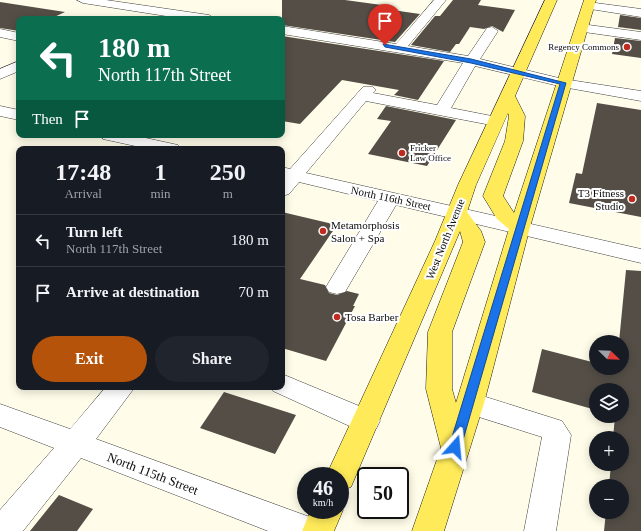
<!DOCTYPE html>
<html lang="en">
<head>
<meta charset="utf-8">
<style>
  body { margin:0; font-family:"Times New Roman",serif; background:#20242c; color:#f1f3f6; height:100vh; display:flex; flex-direction:column; font-size:15px; white-space:nowrap }
  * { box-sizing:border-box; margin:0 }
  p { font-size:13px; color:#9ea1a6 }
  .icon { flex:none; width:22px; height:22px; fill:none; stroke:currentColor; stroke-width:2; stroke-linecap:round; stroke-linejoin:round }
  .map { position:relative; flex:1; overflow:hidden }
  .drawer { position:absolute; left:16px; top:146px; width:269px; height:244px; display:flex; flex-direction:column; background:#171b24; border-radius:8px; box-shadow:0 2px 10px #0003 }
  .drawer>* { flex:none }
  .top-card { position:absolute; left:16px; top:16px; width:269px; height:122px; border-radius:8px; box-shadow:0 2px 10px #0003; background:#0b6e4f; color:#fff; overflow:hidden }
  .needle { width:26px; rotate:113deg }
  .fabs { position:absolute; left:589px; top:335px; display:grid; gap:8px }
  .fabs a { display:grid; place-items:center; width:40px; height:40px; border-radius:50%; background:#171b24; box-shadow:0 2px 10px #0003; font-size:20px }
  .speed { position:absolute; left:297px; top:467px; display:flex; gap:8px; font-size:20px; font-weight:700; text-align:center }
  .speed>* { display:grid; place-content:center; width:52px; height:52px; border-radius:50%; background:#171b24; box-shadow:0 2px 10px #0003; line-height:1 }
  .speed small { font-size:10px; font-weight:400 }
  .speed .limit { border:2px solid #111; border-radius:6px; background:#fff; color:#111 }
  .pin { position:absolute; display:grid; place-items:center; width:34px; height:34px; color:#fff; margin:-41px -17px; border-radius:50% 50% 50% 0; rotate:-45deg; box-shadow:0 0 4px #0007 }
  .pin .icon { rotate:45deg }
  .me { position:absolute; width:44px; margin:-22px; rotate:18deg; stroke-linejoin:round; filter:drop-shadow(0 0 3px #0008) }
  .turn { display:flex; align-items:center; gap:14px; height:84px; padding:0 16px; font-size:18px }
  .turn .icon { width:52px; height:52px; stroke-width:2.5 }
  .turn b { display:block; font-size:28px; line-height:34px }
  .then { display:flex; align-items:center; height:38px; padding:0 16px; background:#0003; gap:8px; font-size:15px }
  .eta { display:flex; justify-content:space-evenly; align-items:center; height:68px; text-align:center }
  .eta b { font-size:24px; font-weight:600; line-height:28px }
  .cta { display:flex; gap:8px; margin-top:auto; padding:8px 16px }
  .cta a { flex:1; height:46px; border-radius:24px; background:#b45309; color:#fff; font-size:16px; font-weight:600; line-height:46px; text-align:center }
  .cta a+a { background:#20242c; color:#f1f3f6 }
  ul { padding:0; list-style:none }
  li { display:flex; align-items:center; gap:12px; height:52px; padding:0 16px; border-top:1px solid #363941 }
  li div { flex:1 }
  li b { display:block; font-size:15px }
  li em { font-style:normal }
  .map>svg:first-child { display:block }
</style>
</head>
<body>
<div class="map">
<svg width="641" height="531" viewBox="0 0 641 531">
  <rect width="100%" height="100%" fill="#fffde9"/>
  <path fill="#544e47" d="M282 0H345L389 6 385 9 420 14 395 42 282 25Z
    M453 0H481L478 5 515 10 503 32 492 26 484 29 470 27 459 44H456L450 52 411 45 435 16H440Z
    M0 2 65 12 50 19H19V31L0 28Z
    M620 15 641 18V30L618 27Z
    M282 36 444 61 418 100 394 95 399 90 342 80 300 124 282 121Z
    M615 38 641 41V58L612 54Z
    M597 103 641 110V217L569 203 576 173 582 174Z
    M386 106 456 120 427 166 368 154 391 121 377 119Z
    M282 212 337 225 300 279 325 285 329 293 337 295 347 291 359 294 353 306H355L326 361 282 348Z
    M626 270 641 271V531H604L606 512H622V486H609L611 464H622V438H613L615 416H622V390H596V410L532 392 542 349 596 363V368H622V342H619Z
    M224 392 296 415 275 454 200 428Z
    M59 495 93 509 77 531H30Z"/>
  <g fill="none" stroke-linecap="round" stroke-linejoin="round">
    <defs>
      <path id="minor" d="M77 0H106L209 15 215 19H185L83 3Z
        M434 0H446L408 46 468 56 487 28 492 27 498 31 480 59 563 79 641 91V101L563 87 475 66 451 108 502 118 504 121 502 124 496 126 366 101 306 173 641 249V263L396 205 345 292 337 294 329 292 326 287 378 201 299 182 289 194 282 196V167L290 169 363 87H373L376 90 373 93 437 105 463 63 282 34V26L396 44Z
        M588 2 641 9V17L584 8 582 6 584 4Z
        M581 24 641 32V40L577 31 575 28 577 25Z
        M0 29 19 33V41L0 37Z
        M19 61V71L0 79V69Z
        M0 106 19 110V120L0 116Z
        M101 135H132L178 145 181 149H149L103 139Z
        M282 374 376 413 380 421 376 429 366 432 356 429 273 391 270 387H282Z
        M106 387H135L96 439 318 520 323 531H268L81 458 23 531H0V510L54 448 0 427V404L70 429Z
        M470 392 562 421 571 435 556 531H524L542 437 460 411 456 403 460 395Z"/>
      <path id="major" d="M545 0H557L515 96 525 116 523 141 503 196 514 213 584 0H596L530 227 484 403 444 531H412L441 448 426 389 428 332 463 242 460 231 351 487 340 491V476H326L435 241 458 185ZM508 113 509 116 505 141 483 196 497 219 509 229 456 403 452 389V332L485 242 481 231 467 212 476 185Z
        M340 504 343 510 334 531H302L311 510H340Z"/>
    </defs>
    <use href="#minor" stroke="#3e3e3e" stroke-width="1"/>
    <use href="#major" stroke="#1c1c1c" stroke-width="1"/>
    <use href="#minor" fill="#fff" fill-rule="evenodd"/>
    <use href="#major" fill="#ffeb59" fill-rule="evenodd"/>
  </g>
  <path fill="#1a73e8" stroke="#114b97" d="M383 44 471 59 566 83 461 447 460 451 455 452 451 451 449 447 560 84 471 63 385 47Z"/>
  <g fill="#c12a1e" stroke="#fff" stroke-width="1.5">
    <circle cx="627" cy="47" r="4"/>
    <circle cx="402" cy="153" r="4"/>
    <circle cx="632" cy="199" r="4"/>
    <circle cx="323" cy="231" r="4"/>
    <circle cx="337" cy="317" r="4"/>
  </g>
  <g text-anchor="middle" stroke-width="4" stroke-linejoin="round" paint-order="stroke">
    <g font-size="9" fill="#0b0b0b" stroke="#fff" text-anchor="end">
      <text x="619" y="50">Regency Commons</text>
      <text x="410" y="151" text-anchor="start">Fricker<tspan x="410" dy="10">Law Office</tspan></text>
    </g>
    <g font-size="11" fill="#0b0b0b" stroke="#fff" text-anchor="start">
      <text x="624" y="197" text-anchor="end">T3 Fitness<tspan x="624" dy="13">Studio</tspan></text>
      <text x="331" y="229">Metamorphosis<tspan x="331" dy="13">Salon + Spa</tspan></text>
      <text x="345" y="321">Tosa Barber</text>
    </g>
    <g font-size="11" fill="#0b0b0b" stroke="#fff">
      <text transform="translate(391 198) rotate(12)" y="4">North 116th Street</text>
      <text transform="translate(445 239) rotate(-68)" y="4">West North Avenue</text>
    </g>
    <g font-size="13" fill="#0b0b0b" stroke="#fff">
      <text transform="translate(153 473) rotate(21)" y="5">North 115th Street</text>
    </g>
  </g>
</svg>
<div class="fabs">
<a><svg class="needle" viewBox="-14 -14 28 28"><path d="M0-13l5 13h-10z" fill="#e53935"/><path d="M0 13l5-13h-10z" fill="#9ea1a6"/></svg></a>
<a><svg class="icon" aria-label="layers" viewBox="0 0 24 24"><path d="M12 4l9 5-9 5-9-5zM3 14l9 5 9-5"/></svg></a>
<a>+</a>
<a>−</a>
</div>
<div class="speed"><div>46<small>km/h</small></div><div class="limit">50</div></div>
<div class="pin" style="left:385px;top:45px;background:#d93025"><svg class="icon" aria-label="arrive" viewBox="0 0 24 24"><path d="M6 21V4h12l-3 4 3 4H6"/></svg></div>
<svg class="me" style="left:455px;top:447px" viewBox="-20 -20 40 40"><path d="M0-17L14 15 0 8-14 15z" fill="#1a73e8" stroke="#fff" stroke-width="4"/></svg>
<div class="top-card">
<div class="turn"><svg class="icon" aria-label="left" viewBox="0 0 24 24"><path d="M17 20v-9H6M10 6l-5 5 5 5"/></svg><div><b>180 m</b>North 117th Street</div></div>
<div class="then">Then<svg class="icon" aria-label="arrive" viewBox="0 0 24 24"><path d="M6 21V4h12l-3 4 3 4H6"/></svg></div>
</div>
<section class="drawer">
<div class="eta">
<div><b>17:48</b><p>Arrival</p></div>
<div><b>1</b><p>min</p></div>
<div><b>250</b><p>m</p></div>
</div>
<ul>
<li><svg class="icon" aria-label="left" viewBox="0 0 24 24"><path d="M17 20v-9H6M10 6l-5 5 5 5"/></svg><div><b>Turn left</b><p>North 117th Street</p></div><em>180 m</em></li>
<li><svg class="icon" aria-label="arrive" viewBox="0 0 24 24"><path d="M6 21V4h12l-3 4 3 4H6"/></svg><div><b>Arrive at destination</b></div><em>70 m</em></li>
</ul>
<div class="cta"><a>Exit</a><a>Share</a></div>
</section>
</div>
</body>
</html>
